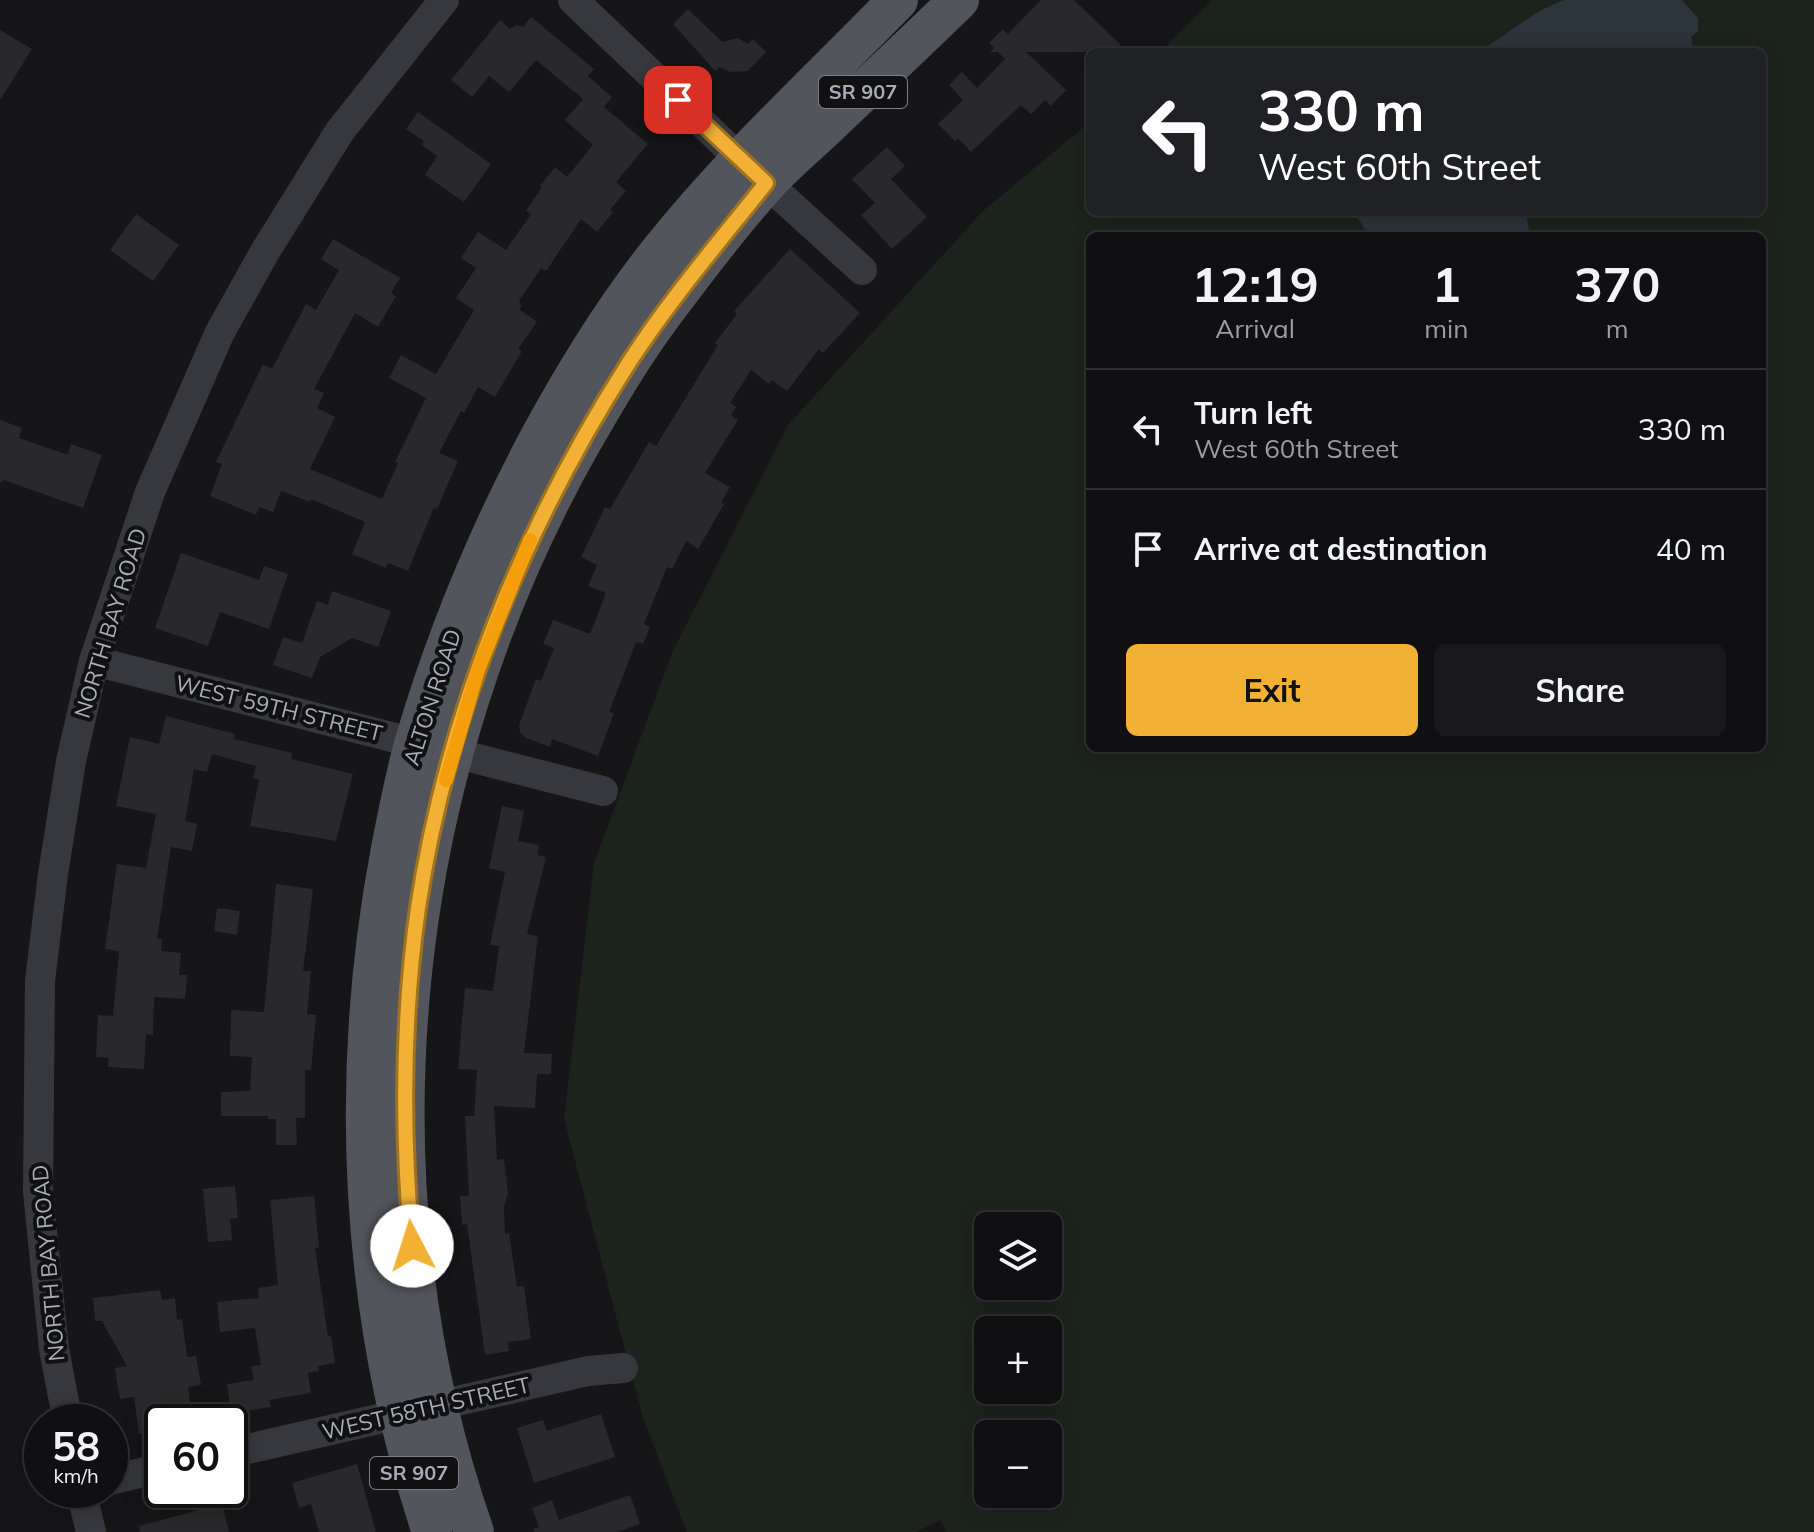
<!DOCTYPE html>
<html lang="en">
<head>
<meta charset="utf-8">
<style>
  body { margin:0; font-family:Mulish,sans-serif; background:#19191b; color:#f1f3f6; height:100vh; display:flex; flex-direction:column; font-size:30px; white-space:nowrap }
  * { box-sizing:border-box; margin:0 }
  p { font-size:26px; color:#9c9d9f }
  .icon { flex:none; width:44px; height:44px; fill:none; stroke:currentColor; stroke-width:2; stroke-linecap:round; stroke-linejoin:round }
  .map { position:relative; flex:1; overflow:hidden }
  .side { position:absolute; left:1086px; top:232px; width:680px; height:520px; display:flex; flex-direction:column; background:#101012; border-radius:12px; box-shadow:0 4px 20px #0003,0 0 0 2px #303032 }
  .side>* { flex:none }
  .banner { position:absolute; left:1086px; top:48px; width:680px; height:168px; border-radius:12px; box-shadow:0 4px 20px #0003,0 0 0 2px #303032; background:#202124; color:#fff; overflow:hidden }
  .buttons { position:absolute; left:974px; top:1212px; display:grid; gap:16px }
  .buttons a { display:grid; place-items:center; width:88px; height:88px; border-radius:12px; background:#101012; box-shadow:0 4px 20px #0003,0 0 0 2px #303032; font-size:40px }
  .speed { position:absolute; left:24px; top:1404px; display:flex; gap:16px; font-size:40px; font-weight:700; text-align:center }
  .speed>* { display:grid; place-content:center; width:104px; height:104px; border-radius:50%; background:#101012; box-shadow:0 4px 20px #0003,0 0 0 2px #303032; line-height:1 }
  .speed small { font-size:20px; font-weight:400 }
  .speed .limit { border:4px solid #111; border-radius:12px; background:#fff; color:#111 }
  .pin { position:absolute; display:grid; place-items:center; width:68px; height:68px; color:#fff; margin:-34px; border-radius:16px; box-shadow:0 4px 12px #0006 }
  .me { position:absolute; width:88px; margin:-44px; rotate:355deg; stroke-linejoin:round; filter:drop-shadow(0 0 6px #0008) }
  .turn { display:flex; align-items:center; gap:28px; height:168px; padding:0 40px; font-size:36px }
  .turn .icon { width:104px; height:104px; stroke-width:2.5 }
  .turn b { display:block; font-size:56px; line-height:68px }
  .eta { display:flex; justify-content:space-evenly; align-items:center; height:136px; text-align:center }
  .eta b { font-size:48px; font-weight:700; line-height:56px }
  .cta { display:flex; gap:16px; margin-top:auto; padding:16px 40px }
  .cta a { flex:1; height:92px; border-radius:12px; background:#f2b134; color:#111; font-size:32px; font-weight:700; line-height:92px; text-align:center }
  .cta a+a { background:#19191b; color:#f1f3f6 }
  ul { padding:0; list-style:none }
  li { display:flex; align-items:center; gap:24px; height:120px; padding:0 40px; border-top:2px solid #303032 }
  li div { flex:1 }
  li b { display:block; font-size:30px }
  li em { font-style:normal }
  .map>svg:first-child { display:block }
</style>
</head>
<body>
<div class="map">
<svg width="1814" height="1532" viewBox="0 0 1814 1532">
  <rect width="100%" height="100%" fill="#161618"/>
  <path fill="#1c231d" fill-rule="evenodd" d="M1212 0H1814V1532H947L940 1520 916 1532H687L643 1418 564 1119 594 863 673 651 788 425 983 211 1090 122V212H1762V52H1160ZM1090 236H1762V748H1090ZM988 1226H1048V1286H988ZM988 1330H1048V1390H988ZM988 1434H1048V1494H988Z"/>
  <path fill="#2c353c" d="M1565 0H1682L1698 18V31L1691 37 1693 48 1688 52H1477C1507 36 1533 10 1565 0Z
    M1354 212H1526L1530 236H1369Z"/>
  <path fill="#29292c" d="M1041 0H1074L1128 52H1026L1066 90 1051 106 1045 100 1031 114 1021 105 971 152 958 138 955 141 938 124 963 100 949 85 962 72 977 88 1005 59 998 52H990L994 48 989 43 1003 29 1008 34Z
    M688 9 722 42 738 38 748 44 753 39 766 52 748 71 730 72 720 67 715 71 673 24Z
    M531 17 594 69 588 76 612 97 604 107 648 144 616 182 626 191 610 210 613 212 597 232 581 219 546 271 541 268 519 301 521 305 520 310 537 322 518 349 522 351 495 397 478 387 464 413 461 411 439 453 458 461 437 509 434 507 408 571 388 563 386 568 352 554 365 522 311 499 310 502 281 491 273 512 259 507 256 515 210 496 222 464 216 462 263 364 272 369 306 304 316 310 339 270 321 259 333 239 400 278 391 293 396 296 378 327 355 313 314 389 324 393 317 408 335 417 310 469 382 499 398 463 395 462 426 398 389 378 401 355 436 374 474 310 456 298 476 268 461 258 478 232 506 250 531 214 526 211 542 187 540 186 555 167 567 177 593 145 565 120 583 99 536 60 509 92 489 76 472 97 451 80 500 20 510 29 517 25 523 27Z
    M0 30 32 49 0 100Z
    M418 112 491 164 464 202 425 175 437 156 422 145 424 141 406 129Z
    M887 147 905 166 891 179 927 217 892 249 861 215 875 203 852 179Z
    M136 214 179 245 153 281 110 250Z
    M790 249 860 313 823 353 819 349 787 391 772 380 769 384 751 370 730 403 736 407 731 415 738 420 705 473 730 487 721 502 724 504 698 549 686 541 672 569 667 567 644 624 650 627 643 644 636 642 609 712 614 713 598 756 552 739 550 747 526 738 520 732 519 725 536 679 541 681 554 648 543 644 553 620 590 634 606 593 588 586 597 565 581 557 605 507 610 509 649 442 656 446 718 345 715 343 737 314 734 311Z
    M0 420 22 428 19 438 68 455 71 444 102 455 83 508 4 480 0 483Z
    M181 553 259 580 264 566 288 574 269 629 220 612 208 646 155 628Z
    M332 591 391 611 378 647 352 638 320 657 312 678 273 665 283 637 302 643 317 601 328 605Z
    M166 716 235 734 234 739 292 753 291 759 353 774 336 841 250 826 259 780 253 778 256 766 212 754 207 772 194 769 185 821 197 824 192 851 171 847 157 939H162L161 951 181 953 179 975H187L185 999 154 997 153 1035 146 1034 144 1069 108 1067 109 1058 96 1057 98 1015 113 1016 119 951 105 949 117 864 146 868 156 814 116 806 130 737 159 744Z
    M502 806 524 811 518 841 539 845 537 855 546 857 527 934 538 936 524 1053 552 1054 551 1074H537L535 1108 494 1106 497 1160 504 1159 508 1193 504 1207 505 1234 509 1233 517 1287 524 1286 531 1339 508 1342 509 1351 485 1355 467 1224 462 1225 460 1196H469L465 1116H474L477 1070 458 1069 465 988 493 991 499 946 490 945 505 872 489 868Z
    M276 884 313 889 303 971H311L307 1014 316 1015 311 1070H305V1118H296L297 1145H276V1119H268V1116H221V1092L250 1091 252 1057 230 1056 231 1010 264 1012Z
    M217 908 240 911 237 935 214 931Z
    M235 1186 238 1218 230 1219 232 1240 208 1242 203 1189Z
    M314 1196 319 1248H315L328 1336 331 1335 335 1363 318 1366 319 1371 308 1373 311 1393 269 1400 271 1407 231 1413 227 1384 254 1380 251 1366 261 1365 255 1328 220 1332 217 1302 259 1298 258 1288 278 1285 270 1200Z
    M160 1290 162 1300 175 1298 177 1320 182 1319 187 1357 196 1356 201 1385 188 1387 193 1422H162V1430L139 1434 134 1397 120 1399 115 1368 127 1366 102 1321H95L93 1298Z
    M601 1414 615 1457 534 1483 517 1428 543 1420 547 1431Z
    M357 1464 376 1532H319L311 1504 299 1508 292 1483Z
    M630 1495 640 1524 617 1532H534V1529L539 1527 532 1508 552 1500 559 1520Z
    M222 1504 229 1532H140L139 1526Z"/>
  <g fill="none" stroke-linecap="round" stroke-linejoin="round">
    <path stroke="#37383d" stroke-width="30" d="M573 0 740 159 862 270
      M94 661 603 791
      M68 1422 54 1349 38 1192 40 981 53 874 71 761 94 661 150 492 220 332 266 250 340 131 444 0
      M230 1453 588 1371 623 1368
      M110 1480 162 1468
      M81 1490 91 1532"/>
    <path stroke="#53555c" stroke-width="40" d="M432 1532C359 1313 348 1075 391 849 398 813 405 776 415 741 446 636 487 537 538 441 573 376 612 312 658 254 730 163 817 83 898 0
      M474 1532C350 1176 396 769 581 443 607 398 633 353 664 312 696 269 730 224 766 184 785 163 808 144 828 125 872 83 916 42 959 0"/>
  </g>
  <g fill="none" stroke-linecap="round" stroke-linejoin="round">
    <defs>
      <path id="route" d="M412 1246C402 1134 402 1020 418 908 447 714 524 526 630 361 671 298 720 241 766 183L678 100"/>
    </defs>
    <use href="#route" stroke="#9d7322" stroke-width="20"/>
    <use href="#route" stroke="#f2b134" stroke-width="14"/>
    <path stroke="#f59e0b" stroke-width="14" d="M446 780 478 670 530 540"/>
  </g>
  <g text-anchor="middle" stroke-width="8" stroke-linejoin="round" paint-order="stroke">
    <g fill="#111113" stroke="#7b7e86" stroke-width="2">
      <rect x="819" y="76" width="88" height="32" rx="6"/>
      <rect x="370" y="1457" width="88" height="32" rx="6"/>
    </g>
    <g font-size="20" font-weight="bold" fill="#a8adb8">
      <text x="863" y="99">SR 907</text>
      <text x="414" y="1480">SR 907</text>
    </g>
    <g font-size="22" fill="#a8adb8" stroke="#111113">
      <text transform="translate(110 623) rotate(-73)" y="8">NORTH BAY ROAD</text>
      <text transform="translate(432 697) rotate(-72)" y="8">ALTON ROAD</text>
      <text transform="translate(279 708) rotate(14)" y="8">WEST 59TH STREET</text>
      <text transform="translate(48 1263) rotate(-95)" y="8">NORTH BAY ROAD</text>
      <text transform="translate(426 1408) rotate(-13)" y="8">WEST 58TH STREET</text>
    </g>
  </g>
</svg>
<div class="buttons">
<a><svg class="icon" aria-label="layers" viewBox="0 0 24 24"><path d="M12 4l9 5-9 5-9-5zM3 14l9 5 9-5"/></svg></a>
<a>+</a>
<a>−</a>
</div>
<div class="speed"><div>58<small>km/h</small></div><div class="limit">60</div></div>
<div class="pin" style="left:678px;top:100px;background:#d93025"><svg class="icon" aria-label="arrive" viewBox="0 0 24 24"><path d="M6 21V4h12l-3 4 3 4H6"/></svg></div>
<svg class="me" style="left:412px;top:1246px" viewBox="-20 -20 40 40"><circle r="19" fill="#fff"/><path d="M0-13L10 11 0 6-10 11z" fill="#f2b134"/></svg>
<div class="banner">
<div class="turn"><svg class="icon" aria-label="left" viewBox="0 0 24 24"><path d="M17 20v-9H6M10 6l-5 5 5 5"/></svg><div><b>330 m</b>West 60th Street</div></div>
</div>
<section class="side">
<div class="eta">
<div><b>12:19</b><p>Arrival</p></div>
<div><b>1</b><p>min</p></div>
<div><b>370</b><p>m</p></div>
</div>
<ul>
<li><svg class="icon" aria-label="left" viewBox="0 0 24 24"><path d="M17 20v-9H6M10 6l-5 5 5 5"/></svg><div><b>Turn left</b><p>West 60th Street</p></div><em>330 m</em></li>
<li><svg class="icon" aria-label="arrive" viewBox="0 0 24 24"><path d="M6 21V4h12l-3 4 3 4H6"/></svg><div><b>Arrive at destination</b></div><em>40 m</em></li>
</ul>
<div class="cta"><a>Exit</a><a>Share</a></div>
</section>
</div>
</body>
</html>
